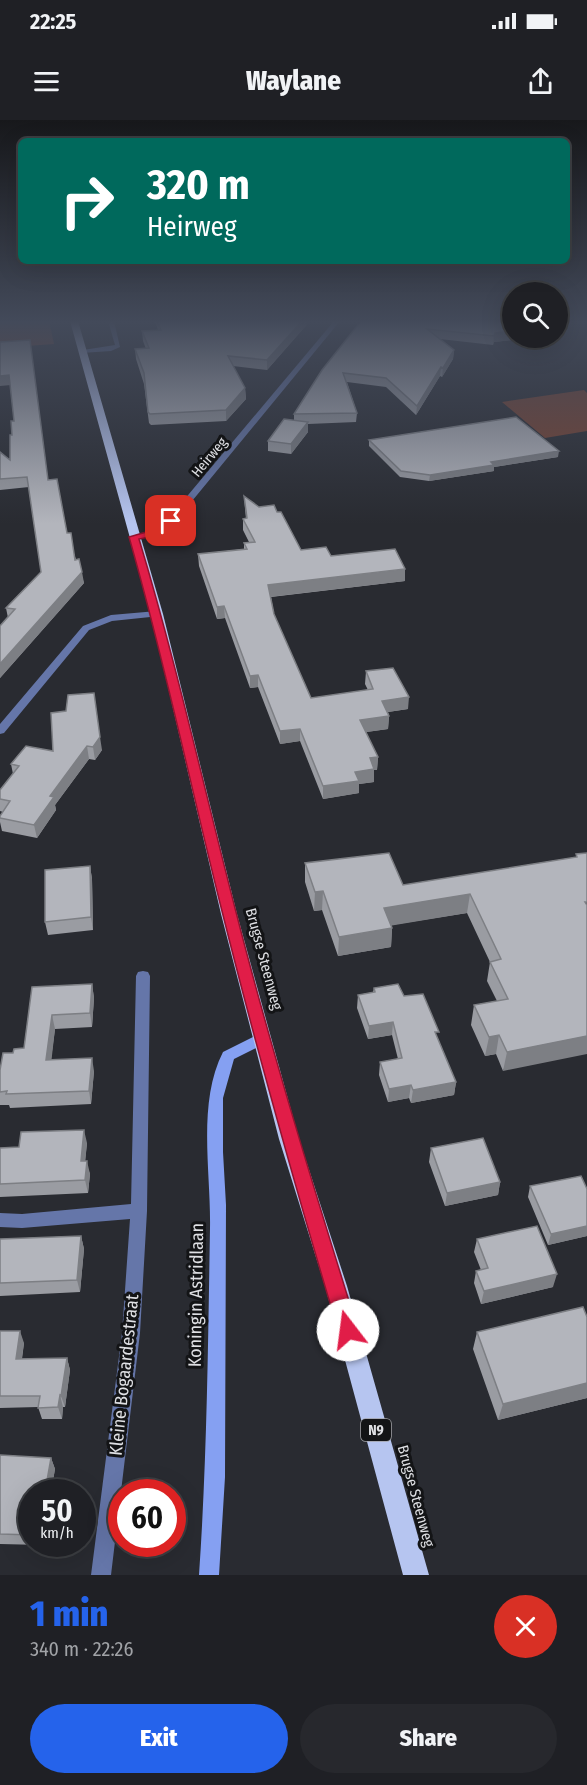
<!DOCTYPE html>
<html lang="en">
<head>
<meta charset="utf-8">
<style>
  body { margin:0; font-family:"Fira Sans Condensed",sans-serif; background:#27282d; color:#f1f3f6; height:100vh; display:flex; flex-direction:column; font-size:22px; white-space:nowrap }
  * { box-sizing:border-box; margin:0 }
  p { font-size:20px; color:#a1a3a7 }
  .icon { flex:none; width:33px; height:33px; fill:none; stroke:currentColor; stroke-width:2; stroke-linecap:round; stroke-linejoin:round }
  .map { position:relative; height:1455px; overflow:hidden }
  .panel { display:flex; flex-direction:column; background:#1f2025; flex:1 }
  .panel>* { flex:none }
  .guide { position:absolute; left:18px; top:18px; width:552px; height:126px; border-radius:9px; box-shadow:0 6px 24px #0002,0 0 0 2px #3c3e42; background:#00695c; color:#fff; overflow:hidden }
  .tools { position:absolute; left:502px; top:162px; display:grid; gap:12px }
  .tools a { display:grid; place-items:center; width:66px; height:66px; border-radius:50%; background:#1f2025; box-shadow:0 6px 24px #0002,0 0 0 2px #3c3e42; font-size:30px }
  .speed { position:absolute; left:18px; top:1359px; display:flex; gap:12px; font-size:30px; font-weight:700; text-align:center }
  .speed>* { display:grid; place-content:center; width:78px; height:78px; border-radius:50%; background:#1f2025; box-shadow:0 6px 24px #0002,0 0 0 2px #3c3e42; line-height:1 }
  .speed small { font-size:15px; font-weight:400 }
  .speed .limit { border:9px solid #d22; background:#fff; color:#111 }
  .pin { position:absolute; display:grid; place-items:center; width:51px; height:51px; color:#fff; margin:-26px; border-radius:12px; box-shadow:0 3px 9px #0006 }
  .me { position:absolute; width:66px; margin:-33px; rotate:345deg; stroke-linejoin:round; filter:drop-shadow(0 0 4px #0008) }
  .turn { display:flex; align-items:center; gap:21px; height:126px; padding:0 30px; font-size:27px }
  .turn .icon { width:78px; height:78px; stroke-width:2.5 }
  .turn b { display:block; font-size:42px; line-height:51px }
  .round { display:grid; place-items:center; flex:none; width:63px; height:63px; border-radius:32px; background:#27282d }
  .headline { display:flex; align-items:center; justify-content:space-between; height:102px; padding:0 30px }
  h1 { font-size:36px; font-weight:800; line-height:45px; color:#2563eb }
  .primary-button { display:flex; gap:12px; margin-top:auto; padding:12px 30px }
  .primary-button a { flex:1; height:69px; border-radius:36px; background:#2563eb; color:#fff; font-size:24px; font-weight:800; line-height:69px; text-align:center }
  .primary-button a+a { background:#27282d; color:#f1f3f6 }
  .status { display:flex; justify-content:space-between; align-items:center; height:42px; padding:0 30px; background:#1f2025; direction:ltr }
  .status svg { height:16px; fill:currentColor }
  header { display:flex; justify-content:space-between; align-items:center; height:78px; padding:0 30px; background:#1f2025; font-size:27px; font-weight:800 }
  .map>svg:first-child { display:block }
</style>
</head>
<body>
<div class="status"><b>22:25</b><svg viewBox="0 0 49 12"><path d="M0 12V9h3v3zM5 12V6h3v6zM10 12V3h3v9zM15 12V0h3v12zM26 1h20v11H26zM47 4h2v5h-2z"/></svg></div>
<header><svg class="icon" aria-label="menu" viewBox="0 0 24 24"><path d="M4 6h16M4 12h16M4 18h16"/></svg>Waylane<svg class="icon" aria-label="share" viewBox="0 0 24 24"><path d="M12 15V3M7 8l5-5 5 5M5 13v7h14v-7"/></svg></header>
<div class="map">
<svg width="587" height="1455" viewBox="0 0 587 1455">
  <rect width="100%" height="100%" fill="#292b31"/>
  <path fill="#794230" d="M0 201H49L54 224 0 228Z
    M584 270 587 273V311L545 318 502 282Z"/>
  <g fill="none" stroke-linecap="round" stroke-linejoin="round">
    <path fill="#6576a9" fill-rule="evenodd" d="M108 201H114L120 227 111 231 81 233V231L83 230 115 225Z
      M334 201H340L174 403 159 415 131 419V415L153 411 168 399Z
      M157 491 160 492V496L112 501 89 510 4 613 0 614V604L83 506 111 495Z
      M143 851 148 852 150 856 147 1091 140 1213 111 1455H91L122 1213 130 1099 22 1108 0 1107V1093L22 1094 131 1084 136 856 138 852Z"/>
    <path fill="#85a0f2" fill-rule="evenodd" d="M263 912 268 914 270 918 268 922 234 939 223 978V1032L226 1085 225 1357 219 1455H199C207 1339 208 1224 210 1108 211 1052 197 983 223 932Z"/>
    <path fill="#b6c5f0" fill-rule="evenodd" d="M70 201H78L163 494 237 794 299 1019 347 1166 429 1455H403L325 1166 279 1019 221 794 151 494Z"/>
  </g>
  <path fill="#9a9ca2" d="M155 201H310L267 250 233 246 245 268 246 279 226 301 151 305 149 303 144 264 136 239 135 229H146L143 221 142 211 158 210Z
    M361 201 513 218H520V219L494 222 493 225 440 219 454 230 453 239 442 257 440 256 416 295 386 267 347 262 357 293 356 302 308 304V312L291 334 268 331V321L294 300V294Z
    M0 222 67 413 84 463 0 558V506L8 498 6 488 41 452 29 367 0 370V332L10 340 14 301 10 265Z
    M369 320 558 337 494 347V351L429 361 400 357 369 326Z
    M244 376 301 430 405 449V461L271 477 274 494 311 578 368 570 365 564 366 551 408 589 388 592 389 596 388 609 366 612 378 637 377 650H374V662L359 664V673L323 679 300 621 280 624 258 567 250 568 225 498 217 499 199 446 198 434 244 429V423L249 422 243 410V399H246Z
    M51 593 102 630 95 640 89 639 55 685 56 690 37 718 2 711 0 702V696L3 692 0 691V670L13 654 11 644 53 631Z
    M587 733 503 951 496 934 485 936 471 905 474 885 497 881 487 861 490 842 467 793 391 805 392 808 391 827 338 836 322 790 314 791 305 762V743L403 765 576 737V734Z
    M90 746 92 759 93 810 48 815 45 802Z
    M92 864 94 878 92 907 55 909 51 939 94 951 91 984 10 988 9 985H0V950L13 933 24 928 32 867Z
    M374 868 404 876 438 919 456 962 454 975 411 983 409 978 388 982 379 955 380 942 398 939 392 915 368 919 357 888 358 875 373 872Z
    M87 1023 85 1041 90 1054 88 1073 0 1077V1028Z
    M431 1028 500 1062 498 1075 445 1086 429 1042Z
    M530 1066 587 1069V1116L548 1125 528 1077Z
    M81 1116 84 1129 80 1172 0 1176V1119Z
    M477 1119 553 1167 481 1184 474 1163 476 1151 481 1150 474 1132Z
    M587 1197V1278L498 1300 473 1229 477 1212Z
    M0 1211 24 1223 22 1239 67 1238 70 1250 65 1287H63L62 1299H42L38 1287 0 1288Z
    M0 1335 51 1338 55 1349 51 1372H32V1424H42V1425L0 1424Z"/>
  <path fill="#7d7f84" d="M302 201H310L267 250V240Z
    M513 211V218H520V219L494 222 493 225 494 216 495 213Z
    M454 230 453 239 442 257 443 248Z
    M441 247 440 256 416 295 417 286Z
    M9 255 11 265 0 266V256Z
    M245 268 246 279 226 301V290Z
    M308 302V312L291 334V324Z
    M559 331 558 337 494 347V351L429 361 430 355 491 342Z
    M405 449V461L269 477 268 465Z
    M82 452 84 463 0 558V544Z
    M224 486 225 498 217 499V487Z
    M258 555V567L250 568V556Z
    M409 577 408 589 381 593 382 581Z
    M389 596 388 609 360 613V600Z
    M300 609V621L280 624V611Z
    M100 617 102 630 95 640 93 627Z
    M87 626 89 639 55 685 56 690 37 718 34 705 50 676Z
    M378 637 377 650H374V662L359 664V673L323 679V666L355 652 370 638Z
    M90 746 92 759 93 810 91 797Z
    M323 771 322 790 314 791 315 772Z
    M470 774 467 793 383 807 384 788Z
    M392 808 391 827 338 836 339 817Z
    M92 864 94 878 92 907 90 893Z
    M52 895 55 909 50 953 46 940Z
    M393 902 392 915 368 919 369 906Z
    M499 915 496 934 485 936 489 917Z
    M587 916V934L503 951 507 932Z
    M92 938 94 951 91 984 89 971Z
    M456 962 454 975 411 983 413 970Z
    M411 965 409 978 388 982 389 969Z
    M84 1010 87 1023 84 1054 81 1041Z
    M87 1041 90 1054 88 1073 85 1060Z
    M500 1062 498 1075 445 1086 447 1073Z
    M587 1106V1116L548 1125 551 1114Z
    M81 1116 84 1129 80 1172 77 1160Z
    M557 1154 553 1167 481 1184 484 1171Z
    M20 1211 24 1223 20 1250 16 1239Z
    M67 1238 70 1250 65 1287 61 1276Z
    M587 1263V1278L498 1300 503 1284Z
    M60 1275 63 1287 62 1299 58 1287Z
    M51 1338 55 1349 51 1372H45Z"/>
  <path fill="#b3b5bc" stroke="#7d7f84" stroke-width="1.5" d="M157 201H302L267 240 228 236 245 268 226 290 150 294 148 292 144 253 135 229 149 228 142 211 161 210Z
    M361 201H509L513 204V211L495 213 494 216 427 209 454 230 443 248 441 247 417 286 386 258 343 253 357 293 294 294 322 250Z
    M30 220 48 360 57 359 67 413H71L75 440 79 439 82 452 0 544V506L15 489 6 488 41 452 27 357 0 359V332L10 340V315H12L11 301H14L9 255 0 256V222Z
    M516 297 559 331 491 342 494 345 430 355 401 351 369 320Z
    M284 299 308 302 291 324 268 321Z
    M244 376 259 387 274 385 277 392H281L301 430 326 427 331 436 395 429 405 449 268 465 274 494 311 578 373 569 366 551 393 548 409 577 382 581 389 596 360 600 378 637 370 638 374 649 355 652 359 661 323 666 300 609 280 611 258 555 250 556 224 486 217 487 198 434 247 429 244 423 255 422 243 399 247 398Z
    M94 573 100 617 93 627 87 626 50 676 54 677 34 705 0 698V696L10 681 0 679V670L19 646 11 644 26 626 53 631 51 593 66 591 68 575Z
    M389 733 403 765 577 737 576 734 587 733V782H585L587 785V916L507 932 499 915 489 917 474 885 508 879 490 842 501 839 470 774 384 788 392 808 339 817 323 771 315 772 305 743Z
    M90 746 91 797 45 802V750Z
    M92 864 90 893 52 895 46 940 92 938 89 971 6 974 7 971 0 972V950L3 933H13L14 929 24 928 32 867Z
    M398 864 404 876 423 874 439 912H435L456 962 413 970 411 965 389 969 380 942 402 938 393 902 369 906 358 875 375 872 374 868Z
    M84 1010 81 1041H87L85 1060 0 1064V1028L19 1027 21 1012Z
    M483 1018 500 1062 447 1073 431 1028Z
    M581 1056 587 1069V1106L551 1114 530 1066Z
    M537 1106 557 1154 484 1171 476 1151 488 1148 477 1119Z
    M81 1116 77 1160 0 1163V1119Z
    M583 1187 587 1197V1263L503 1284 477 1212Z
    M0 1211H20L16 1239 67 1238 61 1276 60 1275 58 1287 38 1288 40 1276H0Z
    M0 1335 51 1338 45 1372H32V1415L0 1414Z"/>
  <linearGradient id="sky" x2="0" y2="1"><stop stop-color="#17181b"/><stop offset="0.5" stop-color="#434a5a"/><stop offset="1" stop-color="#434a5a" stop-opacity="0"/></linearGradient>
  <rect width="587" height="404" fill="url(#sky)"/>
  <path fill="#e11d48" stroke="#92132f" stroke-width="1.5" d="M168 399 176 401 160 415 139 419C176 542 204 668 236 792 272 933 315 1072 358 1210L355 1217 348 1220 341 1217 338 1210C297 1073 258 935 223 795 191 669 165 542 129 417L153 410Z"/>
  <g text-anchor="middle" stroke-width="6" stroke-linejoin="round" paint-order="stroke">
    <g font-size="14" fill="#dfe0e4" stroke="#131416">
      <text transform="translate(209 337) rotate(-50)" y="5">Heirweg</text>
    </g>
    <rect fill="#131416" stroke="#a2a3a6" stroke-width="1.5" x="361" y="1299" width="30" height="22" rx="4.5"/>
    <g font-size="14" font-weight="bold" fill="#dfe0e4">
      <text x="376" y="1315">N9</text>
    </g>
    <g font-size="15" fill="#dfe0e4" stroke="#131416">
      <text transform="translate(264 839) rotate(75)" y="5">Brugse Steenweg</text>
      <text transform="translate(416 1376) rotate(75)" y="5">Brugse Steenweg</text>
    </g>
    <g font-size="18" fill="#dfe0e4" stroke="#131416">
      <text transform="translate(196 1175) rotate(-89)" y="6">Koningin Astridlaan</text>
      <text transform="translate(124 1255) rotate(-84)" y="6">Kleine Bogaardestraat</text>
    </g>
  </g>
</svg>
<div class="tools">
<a><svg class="icon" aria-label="search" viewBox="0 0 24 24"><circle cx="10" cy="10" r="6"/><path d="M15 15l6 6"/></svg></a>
</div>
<div class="speed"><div>50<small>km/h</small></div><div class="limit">60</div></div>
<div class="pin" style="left:171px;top:401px;background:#d93025"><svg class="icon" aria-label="arrive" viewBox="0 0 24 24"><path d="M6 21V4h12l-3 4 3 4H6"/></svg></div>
<svg class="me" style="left:348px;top:1210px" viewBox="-20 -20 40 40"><circle r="19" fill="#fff"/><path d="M0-13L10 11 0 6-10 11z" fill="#e11d48"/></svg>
<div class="guide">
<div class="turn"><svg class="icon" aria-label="right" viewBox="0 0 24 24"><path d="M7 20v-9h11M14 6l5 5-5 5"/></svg><div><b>320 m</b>Heirweg</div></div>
</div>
</div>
<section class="panel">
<div class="headline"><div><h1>1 min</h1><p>340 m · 22:26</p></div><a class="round" style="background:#d93025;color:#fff"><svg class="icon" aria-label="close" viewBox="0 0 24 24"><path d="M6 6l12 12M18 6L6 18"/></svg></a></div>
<div class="primary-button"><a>Exit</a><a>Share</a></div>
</section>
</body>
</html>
